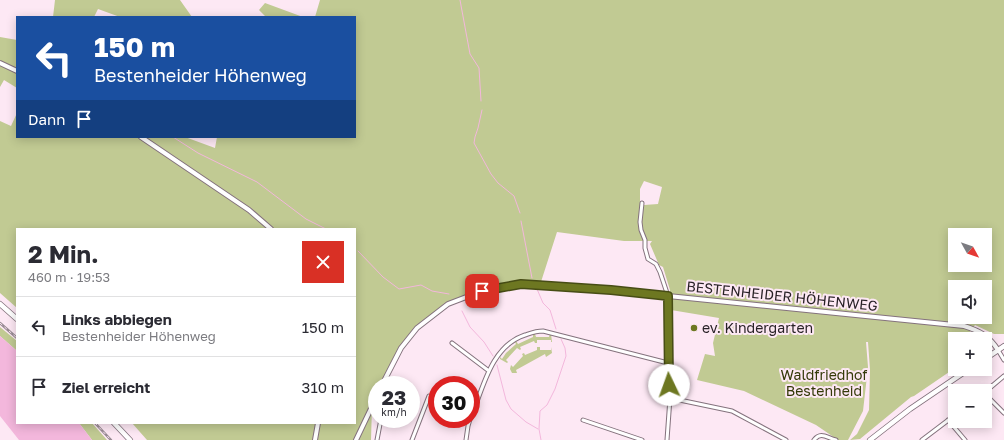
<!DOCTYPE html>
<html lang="de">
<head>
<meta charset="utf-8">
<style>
  body { margin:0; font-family:"Golos Text",sans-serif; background:#f2f2f3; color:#2b2b33; height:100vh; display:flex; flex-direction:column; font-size:15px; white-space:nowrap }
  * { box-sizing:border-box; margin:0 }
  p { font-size:13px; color:#7c7c81 }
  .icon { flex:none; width:22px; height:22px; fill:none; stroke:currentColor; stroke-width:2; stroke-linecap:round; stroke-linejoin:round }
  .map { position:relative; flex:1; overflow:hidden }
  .drawer { position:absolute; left:16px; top:228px; width:340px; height:196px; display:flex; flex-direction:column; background:#fff; border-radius:0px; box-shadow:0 2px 10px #0003 }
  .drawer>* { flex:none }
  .guide { position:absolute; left:16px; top:16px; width:340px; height:122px; border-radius:0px; box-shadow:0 2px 10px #0003; background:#1a4fa0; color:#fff; overflow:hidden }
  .needle { width:26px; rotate:130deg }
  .tools { position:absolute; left:948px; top:228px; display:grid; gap:8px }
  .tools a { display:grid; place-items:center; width:44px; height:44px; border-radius:0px; background:#fff; box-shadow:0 2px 10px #0003; font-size:20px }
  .speed { position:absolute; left:368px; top:376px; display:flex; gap:8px; font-size:20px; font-weight:700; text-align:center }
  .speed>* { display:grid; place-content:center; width:52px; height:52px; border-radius:50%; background:#fff; box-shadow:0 2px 10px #0003; line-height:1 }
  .speed small { font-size:10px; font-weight:400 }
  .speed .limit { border:6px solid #d22; background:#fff; color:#111 }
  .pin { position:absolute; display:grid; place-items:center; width:34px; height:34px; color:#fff; margin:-17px; border-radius:8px; box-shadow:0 2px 6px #0006 }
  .me { position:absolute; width:44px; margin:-22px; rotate:357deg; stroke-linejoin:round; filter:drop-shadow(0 0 3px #0008) }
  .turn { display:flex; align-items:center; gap:14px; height:84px; padding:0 12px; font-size:18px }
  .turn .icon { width:52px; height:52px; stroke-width:2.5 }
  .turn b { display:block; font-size:28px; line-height:34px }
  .then { display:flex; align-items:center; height:38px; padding:0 12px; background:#0003; gap:8px; font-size:15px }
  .round { display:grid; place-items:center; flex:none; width:42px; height:42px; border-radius:0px; background:#f2f2f3 }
  .head { display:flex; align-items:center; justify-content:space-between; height:68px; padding:0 12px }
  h1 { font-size:24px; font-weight:700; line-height:30px }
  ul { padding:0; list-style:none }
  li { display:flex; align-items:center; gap:12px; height:60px; padding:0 12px; border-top:1px solid #e1e1e2 }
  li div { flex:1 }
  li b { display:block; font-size:15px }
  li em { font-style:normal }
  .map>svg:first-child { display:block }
</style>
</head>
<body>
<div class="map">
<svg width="1004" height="440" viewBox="0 0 1004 440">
  <rect width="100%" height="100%" fill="#fde8f4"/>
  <path fill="#c1ca93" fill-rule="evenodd" d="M55 0H180L192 17H120L98 9 94 17H53Z
    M320 0H1004V334H994L975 325 970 332 975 334 979 339H955V368L914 396 911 397 860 439 850 440 857 434 869 410 870 370 868 342H854H866L868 367 863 411 848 440H838L816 425 744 391 697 380 705 354 715 356 713 343 719 318 671 310 670 290 663 267 659 265 650 244 652 241H624L557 232 540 285C496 282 449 296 417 328 401 343 392 366 382 385H377V396L372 407 371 440H147L132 423H355V229H17V308L0 293V121L11 126 17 113V137H185L215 148 217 137H355V17H315ZM644 181 662 187 658 204 644 205 640 203V189ZM955 235H985V265H955ZM955 287H985V317H955Z
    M265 3 303 17H266L259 10Z
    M0 37 17 40V88L4 80 0 87Z
    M0 327 17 341V351L0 336Z
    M533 334H535L536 337H549L550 334H551L552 342H551V340H537V343H535L534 341 520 347 521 349 520 350 517 348 506 360 508 362 507 363 500 359V357L502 359 506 353 516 344 515 342 516 341 518 344 533 337Z
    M537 347H540V350H551V347L552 353 546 357 545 354 516 370 517 373H512L510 369 511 365 513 367 523 356 522 354 524 353 525 355 537 350Z
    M79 423H92L107 440H92Z"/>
  <path fill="#f3b7dc" d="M0 336 17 351V423H79L92 440H19L0 416Z"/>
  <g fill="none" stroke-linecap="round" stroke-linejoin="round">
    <path stroke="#f3b7dc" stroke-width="1" d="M460 0 470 54 479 68 481 101
      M482 110 478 128 475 137 474 143 491 174 498 183 514 196 520 213
      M173 137 198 153 257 182 306 219 326 229
      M521 221 532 278
      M358 251 383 277 399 289 421 285 432 291 449 294
      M537 289 543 303 550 310 556 329
      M462 311 470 327 484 342 493 356
      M497 365 506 400 511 409 526 422 538 429
      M541 440 539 429 540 411 547 405 555 389 566 356 565 348 561 339"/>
    <defs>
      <path id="minor" d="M642 203 640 222 641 230 645 240V248L648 259 656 264 660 272 668 296 670 398 667 440
        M452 343 489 371
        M998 350 1004 360
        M985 392 1004 376
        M985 394 1004 413
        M670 398 732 411 786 440
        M471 418C483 388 491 346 525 335 531 333 536 331 543 331L668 363
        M583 420 642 440
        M948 420 965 440
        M377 440 381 419
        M412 440 429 396
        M466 440 468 426 470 419
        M814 440C821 431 827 438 836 440
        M922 440 955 415"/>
      <path id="tertiary" d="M0 63 17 71
        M141 137 249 210 271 229
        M382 385 401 348 417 328 448 304 482 291 521 284 619 291 964 326C980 331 989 336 998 350
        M315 440 318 423
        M356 440 377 396"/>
      <path id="secondary" d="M0 304 17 319
        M985 359 1004 346
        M114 423 130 440
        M870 440 910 409 969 369"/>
    </defs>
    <use href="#minor" stroke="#84727d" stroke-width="5"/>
    <use href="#tertiary" stroke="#84727d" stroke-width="6"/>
    <use href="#secondary" stroke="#84727d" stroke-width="6"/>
    <use href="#minor" stroke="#fff" stroke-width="3"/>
    <use href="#tertiary" stroke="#fff" stroke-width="4"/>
    <use href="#secondary" stroke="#fff" stroke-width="4.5"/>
    <defs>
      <path id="rail" d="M0 323 17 338
        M95 423 111 440"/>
    </defs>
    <use href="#rail" stroke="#988a93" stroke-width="2.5"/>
    <use href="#rail" stroke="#fde8f4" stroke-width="1" stroke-dasharray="3" stroke-linecap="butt"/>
  </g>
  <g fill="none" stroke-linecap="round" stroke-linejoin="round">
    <defs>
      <path id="route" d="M482 291 521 284 611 290 668 296 669 385"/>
    </defs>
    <use href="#route" stroke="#474d15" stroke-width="10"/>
    <use href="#route" stroke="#6d7721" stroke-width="7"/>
  </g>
  <circle fill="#6d7721" stroke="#fde8f4" stroke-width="1.5" cx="694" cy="328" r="4"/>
  <g text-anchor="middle" stroke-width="4" stroke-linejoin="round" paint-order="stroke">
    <g font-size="14" fill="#282126" stroke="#fde8f4">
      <text transform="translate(782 296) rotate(6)" y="5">BESTENHEIDER HÖHENWEG</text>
    </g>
    <g font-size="14" fill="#282126" stroke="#fde8f4" text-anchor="start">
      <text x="702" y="333">ev. Kindergarten</text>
    </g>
    <g font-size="14" fill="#343908" stroke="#fde8f4">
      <text x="824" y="380">Waldfriedhof<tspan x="824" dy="16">Bestenheid</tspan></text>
    </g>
  </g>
</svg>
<div class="tools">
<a><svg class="needle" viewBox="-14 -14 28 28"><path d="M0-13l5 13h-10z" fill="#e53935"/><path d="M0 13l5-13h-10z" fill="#7c7c81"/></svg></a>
<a><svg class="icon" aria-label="sound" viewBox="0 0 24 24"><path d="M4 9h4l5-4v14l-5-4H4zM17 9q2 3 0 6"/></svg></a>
<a>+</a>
<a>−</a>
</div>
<div class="speed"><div>23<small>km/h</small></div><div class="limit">30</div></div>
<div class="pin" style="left:482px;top:291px;background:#d93025"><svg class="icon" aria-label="arrive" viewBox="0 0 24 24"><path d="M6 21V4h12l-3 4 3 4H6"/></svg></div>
<svg class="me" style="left:669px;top:385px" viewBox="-20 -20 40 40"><circle r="19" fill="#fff"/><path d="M0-13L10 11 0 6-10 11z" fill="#6d7721"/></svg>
<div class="guide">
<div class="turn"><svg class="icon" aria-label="left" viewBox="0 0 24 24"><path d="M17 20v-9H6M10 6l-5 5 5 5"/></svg><div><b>150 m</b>Bestenheider Höhenweg</div></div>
<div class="then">Dann<svg class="icon" aria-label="arrive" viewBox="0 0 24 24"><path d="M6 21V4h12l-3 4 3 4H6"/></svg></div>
</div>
<section class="drawer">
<div class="head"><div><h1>2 Min.</h1><p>460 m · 19:53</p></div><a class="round" style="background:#d93025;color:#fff"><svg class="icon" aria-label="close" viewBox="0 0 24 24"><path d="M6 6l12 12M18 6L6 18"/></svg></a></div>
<ul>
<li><svg class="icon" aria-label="left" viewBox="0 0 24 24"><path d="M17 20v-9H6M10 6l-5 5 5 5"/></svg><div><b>Links abbiegen</b><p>Bestenheider Höhenweg</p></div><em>150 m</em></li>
<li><svg class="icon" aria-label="arrive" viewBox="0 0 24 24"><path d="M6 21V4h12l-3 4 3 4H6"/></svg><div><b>Ziel erreicht</b></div><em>310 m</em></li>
</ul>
</section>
</div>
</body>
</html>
